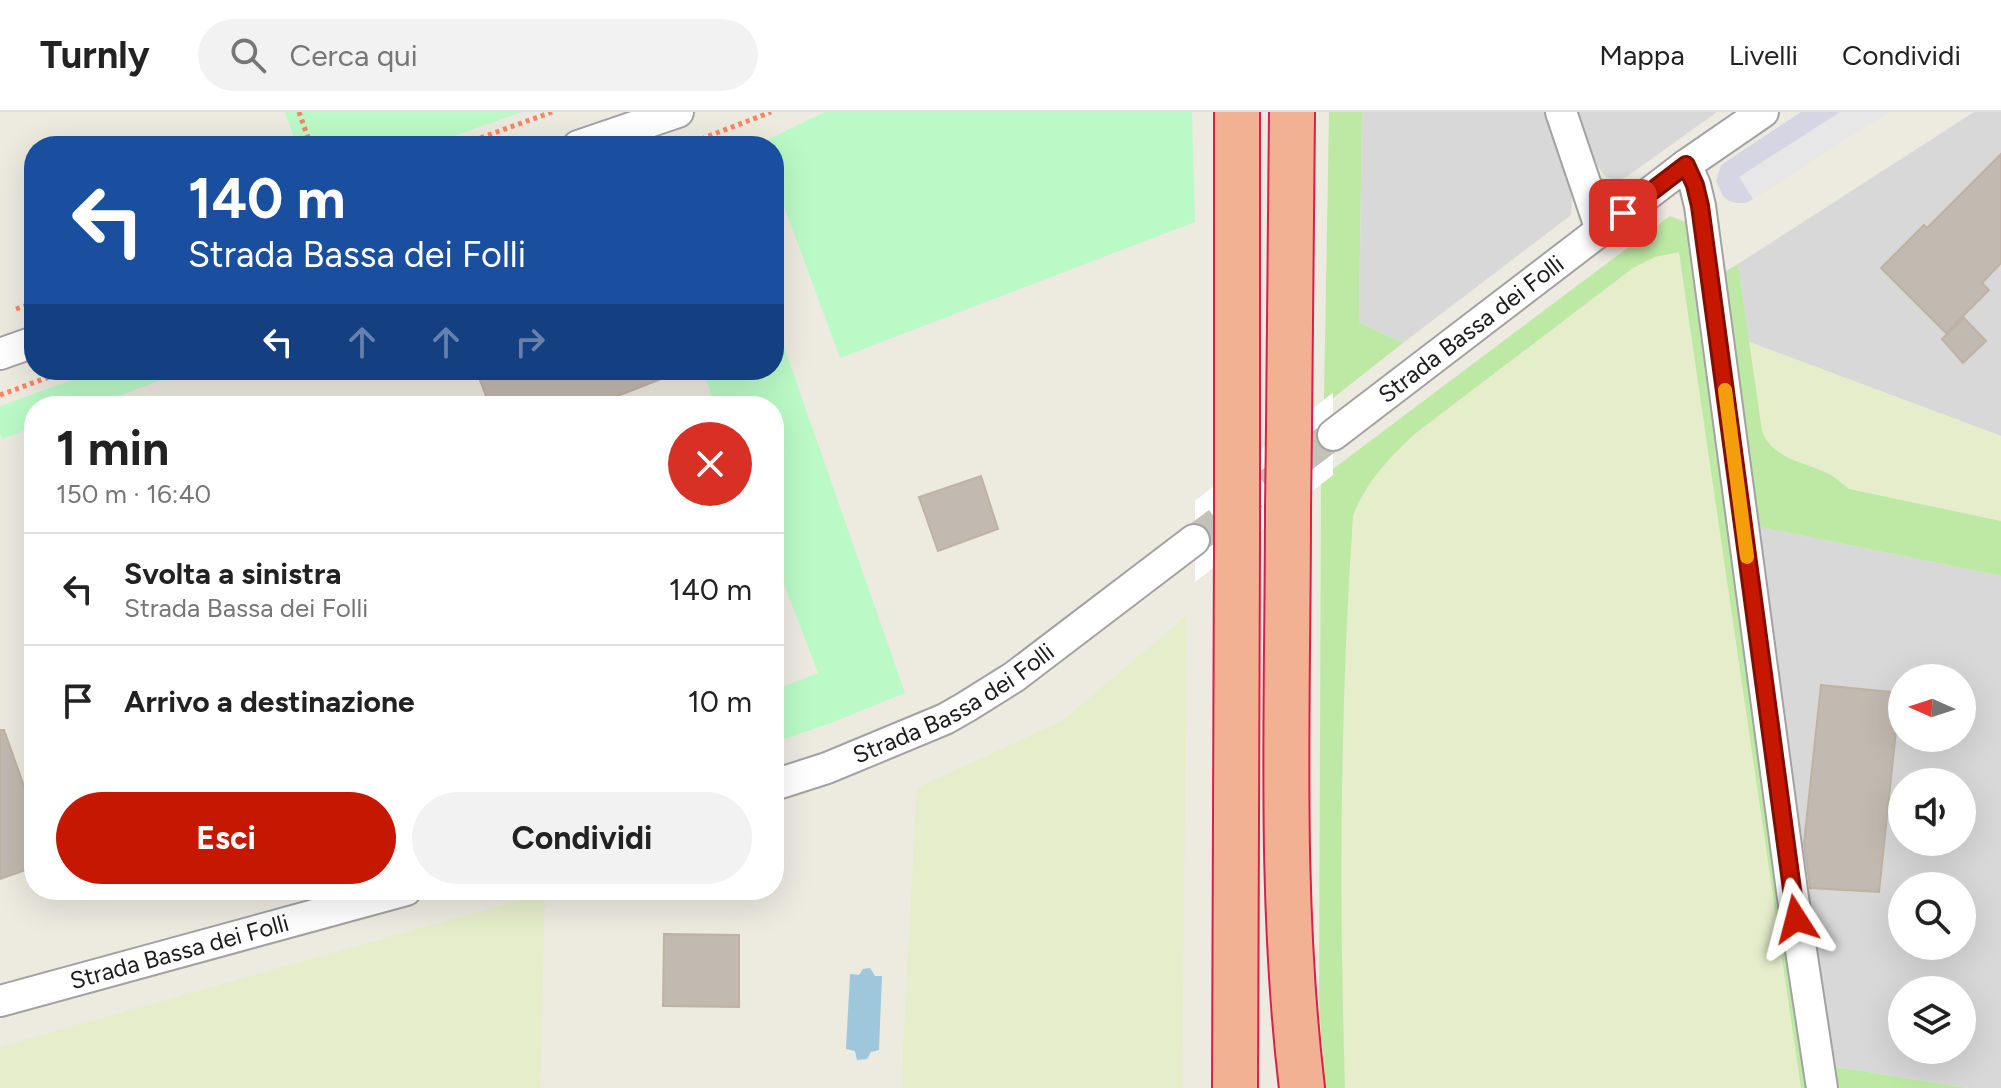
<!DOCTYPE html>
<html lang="it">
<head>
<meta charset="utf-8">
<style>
  body { margin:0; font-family:Figtree,sans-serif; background:#f2f2f2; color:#222; height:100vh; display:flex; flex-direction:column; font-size:30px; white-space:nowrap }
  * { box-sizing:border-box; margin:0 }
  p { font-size:26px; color:#767676 }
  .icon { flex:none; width:44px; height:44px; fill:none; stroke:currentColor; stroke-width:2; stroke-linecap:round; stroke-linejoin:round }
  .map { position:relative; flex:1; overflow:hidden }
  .details { position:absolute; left:24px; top:284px; width:760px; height:504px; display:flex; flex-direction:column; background:#fff; border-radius:32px; box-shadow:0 8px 32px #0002 }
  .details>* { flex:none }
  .hud { position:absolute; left:24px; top:24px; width:760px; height:244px; border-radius:32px; box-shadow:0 8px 32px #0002; background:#1a4fa0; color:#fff; overflow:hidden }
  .needle { width:52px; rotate:273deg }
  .buttons { position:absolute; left:1888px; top:552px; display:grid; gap:16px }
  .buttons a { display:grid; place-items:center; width:88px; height:88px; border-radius:50%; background:#fff; box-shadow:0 8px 32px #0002; font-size:40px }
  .pin { position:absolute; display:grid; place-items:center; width:68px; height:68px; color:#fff; margin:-34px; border-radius:16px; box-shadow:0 4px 12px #0006 }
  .me { position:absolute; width:88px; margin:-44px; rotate:351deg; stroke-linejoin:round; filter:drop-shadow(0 0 6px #0008) }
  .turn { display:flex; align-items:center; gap:28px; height:168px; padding:0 32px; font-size:36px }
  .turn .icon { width:104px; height:104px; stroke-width:2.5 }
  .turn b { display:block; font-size:56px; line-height:68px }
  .lanes { display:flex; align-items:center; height:76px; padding:0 32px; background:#0003; justify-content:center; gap:40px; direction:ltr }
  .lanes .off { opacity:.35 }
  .round { display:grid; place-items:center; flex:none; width:84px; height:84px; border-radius:42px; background:#f2f2f2 }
  .head { display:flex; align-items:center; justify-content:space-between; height:136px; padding:0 32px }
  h1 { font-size:48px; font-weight:700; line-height:60px }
  .cta { display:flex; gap:16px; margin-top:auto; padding:16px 32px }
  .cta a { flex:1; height:92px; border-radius:48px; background:#c61700; color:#fff; font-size:32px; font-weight:700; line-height:92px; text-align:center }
  .cta a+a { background:#f2f2f2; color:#222 }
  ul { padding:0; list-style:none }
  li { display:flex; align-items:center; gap:24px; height:112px; padding:0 32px; border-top:2px solid #e0e0e0 }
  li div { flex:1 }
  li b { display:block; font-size:30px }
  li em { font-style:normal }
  header { display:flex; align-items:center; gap:48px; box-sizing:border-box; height:112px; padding:0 40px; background:#fff; border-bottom:2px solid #e0e0e0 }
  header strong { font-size:38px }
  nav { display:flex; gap:44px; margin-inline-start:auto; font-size:28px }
  .search { width:560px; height:72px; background:#f2f2f2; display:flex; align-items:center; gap:20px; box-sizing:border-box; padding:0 28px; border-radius:44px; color:#767676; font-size:30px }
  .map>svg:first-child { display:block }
</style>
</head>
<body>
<header>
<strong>Turnly</strong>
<div class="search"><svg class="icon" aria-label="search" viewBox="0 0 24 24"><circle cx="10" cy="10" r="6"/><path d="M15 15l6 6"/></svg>Cerca qui</div>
<nav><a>Mappa</a><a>Livelli</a><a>Condividi</a></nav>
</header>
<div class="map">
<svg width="2001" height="976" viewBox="0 0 2001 976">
  <rect width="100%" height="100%" fill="#edeae0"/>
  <path fill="#d9d8d8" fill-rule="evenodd" d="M1362 0H1546L1567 62 1572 83 1571 103 1403 231 1359 210Z
    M1576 0H1717L1629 63 1618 69 1606 65 1598 55Z
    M1974 0H2001V324L1749 230 1738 152Z
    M1756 414 2001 464V976H1968L1831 954ZM1902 566H1962V626H1902ZM1902 670H1962V730H1902ZM1902 774H1962V834H1902ZM1902 878H1962V938H1902Z"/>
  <path fill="#e6edcb" d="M1680 139 1801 976H1345L1342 894V638L1346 519 1353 404 1358 391 1366 377 1385 352 1416 321 1633 156 1655 145Z
    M1749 230 2001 324V409L1849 377 1841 370 1816 356 1783 344 1772 337 1762 319Z
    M1187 503 1182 976H901L917 676 1062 609Z
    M545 781 540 976H0V935Z"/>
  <path fill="#bee9a4" d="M1329 0H1362L1359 210 1403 231 1333 286 1332 281 1324 288Z
    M1670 104 1688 111 1813 976H1801L1679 140 1655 145 1633 156 1416 321C1391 344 1365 371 1353 404 1340 595 1339 785 1345 976H1325L1319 890 1321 372 1333 363V357Z
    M1738 152 1762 319C1774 349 1804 349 1829 362 1836 366 1843 372 1849 377L2001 409V464L1756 414 1719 163Z
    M1831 954 1968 976H1834Z"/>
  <path fill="#bbfac7" d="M285 0H522L425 34H297Z
    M825 0H1192L1195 110 840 246 774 67V34H762L761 31Z
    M774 206 905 581 826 613 774 630V578L818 561 774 446V294H716L702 258H774Z
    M100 258H188L91 294H34V315L2 327 0 322V294Z"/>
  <path fill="#e7e7e7" d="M1840 0H1889L1753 87 1739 65Z"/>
  <path fill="#d6d5e3" d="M1801 0H1840L1739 65 1753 87 1746 91H1737L1729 89 1723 84 1716 69 1721 53Z"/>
  <path fill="#9fc7dc" d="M870 856 875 864H882L879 938 871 940 867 947 857 948 855 939 846 937 850 862 859 863 863 857Z"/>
  <path fill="#fff" d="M1333 281V363L1195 470V389Z"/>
  <path fill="#c2b9b0" stroke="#bfb2a3" stroke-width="2" d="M2001 42V151L1982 171 1989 178 1946 221 1881 156 1924 113 1927 116Z
    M1964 206 1986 229 1963 251 1942 227Z
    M476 258H678L679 260 592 294H490Z
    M981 364 998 417 938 439 919 385Z
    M1821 573 1900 581 1879 780 1810 776 1804 731Z
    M0 618H4L34 702V755L0 767Z
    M664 822 739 823V895L663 894Z"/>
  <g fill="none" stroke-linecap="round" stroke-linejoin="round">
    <path stroke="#c3c1b9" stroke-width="30" stroke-dasharray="30 15" stroke-linecap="butt" d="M1194 428 1333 323"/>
    <defs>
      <g id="minor">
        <path d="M1561 0 1601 118"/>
        <path d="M578 34 678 0"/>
        <path d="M1686 53 1695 73 1700 94 1792 779 1822 976"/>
        <path d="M0 242 34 230"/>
        <path id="s1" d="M1333 323 1686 53 1763 0"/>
        <path id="s2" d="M774 673 827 656 945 607 966 595 1014 565 1194 428"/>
        <path id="s3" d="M0 889 406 778"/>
      </g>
      <path id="trunk" d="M1237 0V355
        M1289 315 1292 0
        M1288 397C1288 590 1279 784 1302 976
        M1235 976 1237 437"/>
    </defs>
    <use href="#minor" stroke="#a2a2a2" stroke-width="34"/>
    <use href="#trunk" stroke="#d7214b" stroke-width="48"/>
    <path stroke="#fb8463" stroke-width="5" stroke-dasharray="4 4" stroke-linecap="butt" d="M299 0 311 34
      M701 27 771 0
      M458 34 552 0
      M16 197 34 191
      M0 283 68 258"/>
    <use href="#minor" stroke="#fff" stroke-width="30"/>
    <use href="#trunk" stroke="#f2b192" stroke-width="44"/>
    <defs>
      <path id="trunk-bridge" d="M1288 397 1289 315
        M1237 437V355"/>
    </defs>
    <use href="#trunk-bridge" stroke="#d7214b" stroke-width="48" stroke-linecap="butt"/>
    <use href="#trunk-bridge" stroke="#f2b192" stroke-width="44"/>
  </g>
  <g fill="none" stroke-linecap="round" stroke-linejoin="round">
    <defs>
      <path id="route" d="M1623 101 1686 53 1695 73 1700 94 1796 807"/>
    </defs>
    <use href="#route" stroke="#810f00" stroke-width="20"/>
    <use href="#route" stroke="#c61700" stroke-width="14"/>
    <path stroke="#f59e0b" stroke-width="14" d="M1725 278 1747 445"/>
  </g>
  <g text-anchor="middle" stroke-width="6" stroke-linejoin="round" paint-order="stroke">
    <g font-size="24" fill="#1b1b1b" stroke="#fff">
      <text dy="8" stroke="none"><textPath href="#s1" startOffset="174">Strada Bassa dei Folli</textPath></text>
      <text dy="8" stroke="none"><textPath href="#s2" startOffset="198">Strada Bassa dei Folli</textPath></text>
      <text dy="8" stroke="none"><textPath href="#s3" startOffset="186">Strada Bassa dei Folli</textPath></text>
    </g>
  </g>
</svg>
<div class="buttons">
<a><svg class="needle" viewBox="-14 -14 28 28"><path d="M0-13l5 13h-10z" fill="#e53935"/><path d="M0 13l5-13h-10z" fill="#767676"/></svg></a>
<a><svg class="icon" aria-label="sound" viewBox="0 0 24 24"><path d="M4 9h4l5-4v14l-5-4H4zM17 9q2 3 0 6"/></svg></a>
<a><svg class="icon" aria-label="search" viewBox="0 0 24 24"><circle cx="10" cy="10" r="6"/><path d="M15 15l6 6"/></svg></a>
<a><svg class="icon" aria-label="layers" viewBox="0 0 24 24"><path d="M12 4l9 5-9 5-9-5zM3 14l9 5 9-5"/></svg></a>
</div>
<div class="pin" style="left:1623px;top:101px;background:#d93025"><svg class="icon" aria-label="arrive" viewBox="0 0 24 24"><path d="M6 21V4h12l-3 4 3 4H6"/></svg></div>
<svg class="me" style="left:1796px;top:807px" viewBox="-20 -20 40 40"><path d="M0-17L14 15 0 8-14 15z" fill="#c61700" stroke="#fff" stroke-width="4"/></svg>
<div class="hud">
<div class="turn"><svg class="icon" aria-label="left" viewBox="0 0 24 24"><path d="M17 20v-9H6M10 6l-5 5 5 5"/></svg><div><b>140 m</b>Strada Bassa dei Folli</div></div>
<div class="lanes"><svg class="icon" aria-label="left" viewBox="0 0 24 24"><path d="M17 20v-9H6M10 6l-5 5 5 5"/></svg><svg class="icon off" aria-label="ahead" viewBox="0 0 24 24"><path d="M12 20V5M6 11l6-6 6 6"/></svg><svg class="icon off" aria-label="ahead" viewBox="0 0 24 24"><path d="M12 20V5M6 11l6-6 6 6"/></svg><svg class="icon off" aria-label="right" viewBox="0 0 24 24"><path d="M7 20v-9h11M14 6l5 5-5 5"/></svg></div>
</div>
<section class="details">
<div class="head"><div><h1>1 min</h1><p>150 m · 16:40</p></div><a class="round" style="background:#d93025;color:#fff"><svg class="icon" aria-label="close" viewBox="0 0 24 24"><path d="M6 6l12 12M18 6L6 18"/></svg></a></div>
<ul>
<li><svg class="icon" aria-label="left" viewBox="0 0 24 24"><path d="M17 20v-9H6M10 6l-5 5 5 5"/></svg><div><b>Svolta a sinistra</b><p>Strada Bassa dei Folli</p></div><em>140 m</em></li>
<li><svg class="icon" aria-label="arrive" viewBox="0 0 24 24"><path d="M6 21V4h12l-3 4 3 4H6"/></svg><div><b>Arrivo a destinazione</b></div><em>10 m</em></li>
</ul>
<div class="cta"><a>Esci</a><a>Condividi</a></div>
</section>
</div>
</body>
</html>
